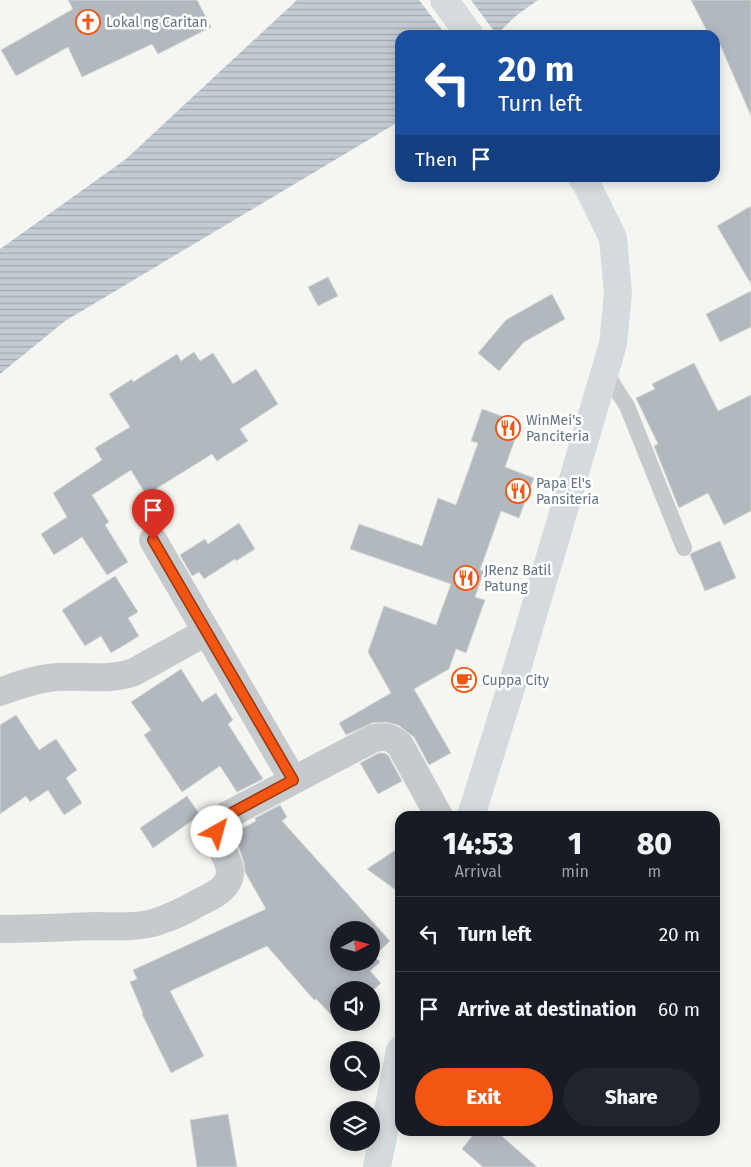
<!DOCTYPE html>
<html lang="en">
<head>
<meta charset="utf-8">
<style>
  body { margin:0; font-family:"Fira Sans",sans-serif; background:#20242c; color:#f1f3f6; height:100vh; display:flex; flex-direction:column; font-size:19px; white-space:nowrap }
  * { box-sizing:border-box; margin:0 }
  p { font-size:16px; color:#9ea1a6 }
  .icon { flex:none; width:28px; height:28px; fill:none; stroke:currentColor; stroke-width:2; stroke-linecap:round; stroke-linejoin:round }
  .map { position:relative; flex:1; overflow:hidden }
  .drawer { position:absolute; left:395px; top:811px; width:325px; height:325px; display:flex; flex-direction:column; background:#171b24; border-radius:15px; box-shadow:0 2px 12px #0003 }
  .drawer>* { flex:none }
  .hud { position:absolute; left:395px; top:30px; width:325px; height:152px; border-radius:15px; box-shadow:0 2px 12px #0003; background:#1a4fa0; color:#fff; overflow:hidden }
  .needle { width:32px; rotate:83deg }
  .tools { position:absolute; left:330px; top:921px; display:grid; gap:10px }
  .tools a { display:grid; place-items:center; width:50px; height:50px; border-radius:50%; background:#171b24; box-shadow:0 2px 12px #0003; font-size:25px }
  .pin { position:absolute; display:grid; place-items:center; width:42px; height:42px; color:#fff; margin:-51px -21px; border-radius:50% 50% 50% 0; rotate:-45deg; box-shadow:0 0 5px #0007 }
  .pin .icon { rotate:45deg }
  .me { position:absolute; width:55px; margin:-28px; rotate:38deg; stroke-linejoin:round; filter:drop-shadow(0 0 4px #0008) }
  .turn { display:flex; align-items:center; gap:18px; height:105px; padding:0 20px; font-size:22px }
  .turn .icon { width:65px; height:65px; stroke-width:2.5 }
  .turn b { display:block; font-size:35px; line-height:42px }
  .then { display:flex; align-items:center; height:48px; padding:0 20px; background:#0003; gap:10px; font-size:19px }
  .eta { display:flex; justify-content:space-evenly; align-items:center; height:85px; text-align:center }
  .eta b { font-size:30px; font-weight:800; line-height:35px }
  .primary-button { display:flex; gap:10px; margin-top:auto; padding:10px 20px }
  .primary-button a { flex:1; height:58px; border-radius:30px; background:#f35513; color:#fff; font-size:20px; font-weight:800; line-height:58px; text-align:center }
  .primary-button a+a { background:#20242c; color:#f1f3f6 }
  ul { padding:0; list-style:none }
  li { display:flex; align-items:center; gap:15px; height:75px; padding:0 20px; border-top:1px solid #363941 }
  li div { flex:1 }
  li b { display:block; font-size:19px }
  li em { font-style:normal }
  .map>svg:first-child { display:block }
</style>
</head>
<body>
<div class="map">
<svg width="751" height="1167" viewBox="0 0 751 1167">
  <defs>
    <pattern id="water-rules" width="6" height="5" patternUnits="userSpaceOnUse" patternTransform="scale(1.25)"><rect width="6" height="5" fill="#c2ccd2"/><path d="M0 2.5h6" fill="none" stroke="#a1aab0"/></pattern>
  </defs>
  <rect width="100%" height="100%" fill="#f5f6f1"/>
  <path fill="url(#water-rules)" d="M297 0H538L517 15 496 35H400V121L65 321 0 374V249L126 159Z"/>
  <path fill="#f5f6f1" d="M419 0H471L497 35H446Z"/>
  <path fill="#b1b8be" stroke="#d6d7d4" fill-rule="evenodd" d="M68 0H197L211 27 158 54 152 44 82 77 68 47 16 76 1 50 73 9Z
    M691 0H751V116L716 35H709Z
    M751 206V284L717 226Z
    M328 277 338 296 318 306 308 287Z
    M751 291V327L720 342 706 314Z
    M552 294 565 319 524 342 499 371 478 353 506 320Z
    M194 352 200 361 213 353 233 384 256 369 278 404 240 429 248 441 217 461 212 454 146 495 131 470 92 495 109 522 105 525 128 562 107 575 82 537 54 555 41 534 67 517 53 493 102 460 95 448 130 427 109 394 132 379 133 382 177 354 181 361Z
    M694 363 718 411 751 395V511L724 525 708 493 679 508 654 446 658 444 636 398 655 389 652 384Z
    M482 409 521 423 505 467 534 478 519 518 501 511 480 570 484 571 475 597 485 600 466 653 456 649 449 669 414 689 451 753 429 765 414 737 398 725 386 722 372 723 346 735 339 723 391 693 368 652 384 606 436 625 451 584 350 549 359 524 422 546 438 498 456 505 478 443 471 441Z
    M239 523 255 549 236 561 235 559 204 579 199 572 192 576 180 555 205 539 208 544Z
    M720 541 736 578 705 591 690 555 692 553Z
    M115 576 138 612 128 618 139 636 111 653 101 636 85 646 62 610Z
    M181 669 202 702 216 693 233 720 228 724 263 779 237 792 220 766 182 792 144 735 151 730 131 702Z
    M16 715 39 750 56 739 77 770 66 778 82 803 64 815 48 790 30 802 26 796 0 814V725Z
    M379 753H384L388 755 402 781 378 794 360 763Z
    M187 796 200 815 153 848 140 828Z
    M280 805 287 817 282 821 390 941 374 956 380 962 370 971 381 983 371 992V990H339L338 1022 316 999 314 1000 267 946 170 991 204 1056 171 1073 142 1014 143 1013 130 982 137 979 133 970 266 909 245 872 244 863 234 833 256 821 255 818ZM339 930H371V962H339Z
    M400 847V893L367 869Z
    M228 1114 237 1167H197L190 1120Z
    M476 1131H496L537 1167H483L462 1149Z"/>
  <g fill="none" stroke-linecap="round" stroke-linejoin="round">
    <path stroke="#c7cacd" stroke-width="16" d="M605 372 627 406 684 548"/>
    <path stroke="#c7cacd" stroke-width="28" d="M153 540 293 780
      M0 692C16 686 32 680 49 678 78 674 107 682 134 672L206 632
      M0 929C32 929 64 927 95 926 115 926 137 928 156 922 171 917 185 911 198 903 208 898 220 893 226 884 242 862 204 844 224 817L374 738C386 736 391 737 400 745L439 816"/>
    <path stroke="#d5dadf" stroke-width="28" d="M444 0 470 35
      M471 816 519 662 613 344 618 293 613 238 586 183 582 178
      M377 1167 400 1050"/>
  </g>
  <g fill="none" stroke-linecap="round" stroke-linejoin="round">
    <defs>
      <path id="route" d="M153 540 293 780 224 817 219 825 217 832"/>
    </defs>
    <use href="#route" stroke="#9e370c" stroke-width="12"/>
    <use href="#route" stroke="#f35513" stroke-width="9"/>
  </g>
  <defs>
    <symbol id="church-ring" viewBox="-11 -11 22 22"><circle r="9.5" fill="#fff" stroke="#f35513" stroke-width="1.5"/><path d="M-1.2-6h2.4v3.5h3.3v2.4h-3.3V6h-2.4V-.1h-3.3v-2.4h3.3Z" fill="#f35513"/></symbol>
    <symbol id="restaurant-ring" viewBox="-11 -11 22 22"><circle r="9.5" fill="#fff" stroke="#f35513" stroke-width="1.5"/><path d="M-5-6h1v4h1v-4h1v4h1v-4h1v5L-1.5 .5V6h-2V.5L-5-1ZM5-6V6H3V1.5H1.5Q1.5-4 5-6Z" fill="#f35513"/></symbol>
    <symbol id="cafe-ring" viewBox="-11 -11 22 22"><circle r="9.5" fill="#fff" stroke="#f35513" stroke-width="1.5"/><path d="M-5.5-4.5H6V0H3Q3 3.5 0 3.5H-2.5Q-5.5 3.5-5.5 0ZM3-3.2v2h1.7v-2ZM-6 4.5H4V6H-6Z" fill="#f35513"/></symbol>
  </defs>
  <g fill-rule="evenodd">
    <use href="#church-ring" x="74" y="8" width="28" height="28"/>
    <use href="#restaurant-ring" x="494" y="414" width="28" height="28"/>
    <use href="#restaurant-ring" x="504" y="477" width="28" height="28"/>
    <use href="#restaurant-ring" x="452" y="564" width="28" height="28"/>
    <use href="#cafe-ring" x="450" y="666" width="28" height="28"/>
  </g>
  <g text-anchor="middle" stroke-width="5" stroke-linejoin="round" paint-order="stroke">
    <g font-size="14" fill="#617385" stroke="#fff" text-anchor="start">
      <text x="106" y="27">Lokal ng Caritan</text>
      <text x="526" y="425">WinMei's<tspan x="526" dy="16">Panciteria</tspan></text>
      <text x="536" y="488">Papa El's<tspan x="536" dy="16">Pansiteria</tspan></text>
      <text x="484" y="575">JRenz Batil<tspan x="484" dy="16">Patung</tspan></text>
      <text x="482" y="685">Cuppa City</text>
    </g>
  </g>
</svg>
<div class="tools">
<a><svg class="needle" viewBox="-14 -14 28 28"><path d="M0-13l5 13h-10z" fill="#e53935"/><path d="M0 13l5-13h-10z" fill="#9ea1a6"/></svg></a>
<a><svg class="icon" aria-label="sound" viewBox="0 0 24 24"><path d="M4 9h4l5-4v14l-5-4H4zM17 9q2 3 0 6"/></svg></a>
<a><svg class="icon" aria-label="search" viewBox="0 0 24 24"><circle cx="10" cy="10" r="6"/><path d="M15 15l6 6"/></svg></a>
<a><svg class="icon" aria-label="layers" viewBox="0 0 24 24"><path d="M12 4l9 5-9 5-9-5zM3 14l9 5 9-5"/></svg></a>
</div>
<div class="pin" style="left:153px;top:540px;background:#d93025"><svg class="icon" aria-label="arrive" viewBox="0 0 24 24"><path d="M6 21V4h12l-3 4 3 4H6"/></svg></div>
<svg class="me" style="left:217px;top:832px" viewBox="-20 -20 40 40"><circle r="19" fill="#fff"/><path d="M0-13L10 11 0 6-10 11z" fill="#f35513"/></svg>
<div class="hud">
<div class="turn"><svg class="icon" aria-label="left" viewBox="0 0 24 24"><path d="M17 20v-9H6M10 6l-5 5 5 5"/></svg><div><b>20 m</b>Turn left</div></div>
<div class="then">Then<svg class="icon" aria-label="arrive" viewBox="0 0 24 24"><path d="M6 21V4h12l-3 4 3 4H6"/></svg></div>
</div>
<section class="drawer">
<div class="eta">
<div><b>14:53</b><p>Arrival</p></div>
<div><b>1</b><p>min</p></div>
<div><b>80</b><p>m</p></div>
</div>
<ul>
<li><svg class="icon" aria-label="left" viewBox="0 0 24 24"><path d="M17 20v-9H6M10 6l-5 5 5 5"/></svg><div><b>Turn left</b></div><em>20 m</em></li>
<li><svg class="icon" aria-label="arrive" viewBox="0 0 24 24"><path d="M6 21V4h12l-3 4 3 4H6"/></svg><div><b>Arrive at destination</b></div><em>60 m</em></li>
</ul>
<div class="primary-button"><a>Exit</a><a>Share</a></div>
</section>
</div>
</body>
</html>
